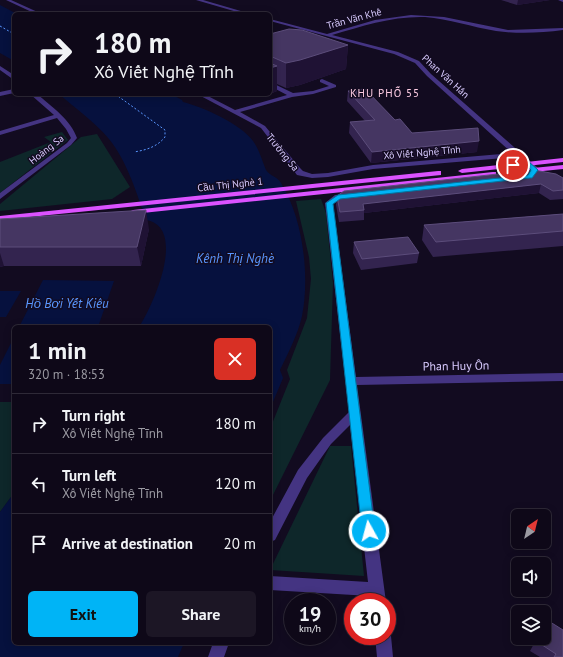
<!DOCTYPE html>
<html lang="en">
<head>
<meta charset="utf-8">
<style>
  body { margin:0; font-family:"PT Sans",sans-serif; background:#1c1625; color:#f1f3f6; height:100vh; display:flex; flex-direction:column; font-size:15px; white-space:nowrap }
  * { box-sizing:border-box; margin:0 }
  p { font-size:13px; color:#9b9aa2 }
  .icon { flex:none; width:22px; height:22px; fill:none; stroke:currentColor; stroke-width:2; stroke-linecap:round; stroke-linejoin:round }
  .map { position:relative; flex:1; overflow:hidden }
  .side { position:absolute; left:12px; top:325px; width:260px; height:320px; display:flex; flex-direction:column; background:#0e0818; border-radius:6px; box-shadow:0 2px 10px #0003,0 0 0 1px #2e2937 }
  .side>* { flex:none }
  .top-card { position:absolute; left:12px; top:12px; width:260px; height:84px; border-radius:6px; box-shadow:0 2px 10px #0003,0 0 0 1px #2e2937; background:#0e0818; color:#f1f3f6; overflow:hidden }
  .needle { width:26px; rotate:35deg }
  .controls { position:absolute; left:511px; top:509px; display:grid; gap:8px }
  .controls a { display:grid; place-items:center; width:40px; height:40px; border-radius:6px; background:#0e0818; box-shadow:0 2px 10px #0003,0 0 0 1px #2e2937; font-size:20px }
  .speed { position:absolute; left:284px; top:593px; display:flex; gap:8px; font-size:20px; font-weight:700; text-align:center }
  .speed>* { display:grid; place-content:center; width:52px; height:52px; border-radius:50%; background:#0e0818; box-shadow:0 2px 10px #0003,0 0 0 1px #2e2937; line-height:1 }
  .speed small { font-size:10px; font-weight:400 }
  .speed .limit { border:6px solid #d22; background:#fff; color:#111 }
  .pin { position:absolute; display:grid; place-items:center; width:34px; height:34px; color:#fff; margin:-17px; border:2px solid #fff; border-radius:50%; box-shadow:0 1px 4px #0007 }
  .me { position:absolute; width:44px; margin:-22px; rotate:353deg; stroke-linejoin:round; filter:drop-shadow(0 0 3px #0008) }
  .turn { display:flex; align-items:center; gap:14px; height:84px; padding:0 16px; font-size:18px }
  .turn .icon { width:52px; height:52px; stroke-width:2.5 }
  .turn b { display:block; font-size:28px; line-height:34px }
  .round { display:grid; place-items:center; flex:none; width:42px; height:42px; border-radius:6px; background:#1c1625 }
  .overview { display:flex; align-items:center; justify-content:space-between; height:68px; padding:0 16px }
  h1 { font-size:24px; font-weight:700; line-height:30px }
  .primary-button { display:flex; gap:8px; margin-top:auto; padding:8px 16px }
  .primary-button a { flex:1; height:46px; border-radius:6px; background:#00b4f6; color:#111; font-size:16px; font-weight:700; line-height:46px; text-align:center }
  .primary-button a+a { background:#1c1625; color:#f1f3f6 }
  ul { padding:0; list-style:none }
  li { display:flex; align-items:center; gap:12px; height:60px; padding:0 16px; border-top:1px solid #2e2937 }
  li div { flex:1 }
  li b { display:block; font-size:15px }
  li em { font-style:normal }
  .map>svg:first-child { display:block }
</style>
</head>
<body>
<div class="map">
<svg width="563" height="657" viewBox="0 0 563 657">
  <rect width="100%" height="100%" fill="#120b20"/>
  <path fill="#0e272a" d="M62 132 68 140 0 193V162L51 142 44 137Z
    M97 134 130 187 112 199 0 211V204L81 137Z
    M321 199 326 213 333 283 330 380 270 501V429L290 379 287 370 307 318 311 279 309 257 296 201Z
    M0 402H14V493L0 512Z
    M330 446H351L364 576 270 570Z"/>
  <path fill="#06113e" d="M0 5 17 14H14V61L0 53Z
    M59 94H171L182 100 183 102C203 107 241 124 253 141 259 149 262 160 266 170 270 176 278 177 281 183 303 218 310 276 302 316 298 334 288 353 280 370L283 378 270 409V327H139C153 306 188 227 146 220 137 194 127 161 109 139 95 122 76 109 59 94Z
    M43 280 114 281 98 327H19Z
    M0 291H21L6 317H0Z
    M14 337V384H0V365Z
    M14 493V643H184L178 657H0V512Z"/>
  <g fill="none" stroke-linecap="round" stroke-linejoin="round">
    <path stroke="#5996ff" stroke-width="1" stroke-dasharray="2 2" stroke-linecap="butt" d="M0 26 14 34
      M115 94 165 130V137C157 147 146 150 134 152"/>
    <path fill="#443482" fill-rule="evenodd" d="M6 0H11L42 14H36Z
      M196 0H203L251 14H244Z
      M558 0H563V2Z
      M411 15 444 17 508 30 563 28V30C541 33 518 34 496 31 472 27 449 19 425 17 393 16 362 26 332 35L398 52 419 61 431 74 538 168 563 182V187L532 172 517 157 373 169 328 177 312 178 297 175 261 128 197 94H204L235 110 287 95 270 86V82L293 93 313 91 329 86 320 82V80L322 79 336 85V87L313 94 292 97 240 112 265 126 300 168 303 171 312 174 328 173 373 165 512 153 427 76 415 63 394 54 270 21V19L327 34 375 20Z
      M0 66 14 75V80L0 70Z
      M14 89V93L0 96V92Z
      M30 94H37C51 106 71 120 77 138L71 145 0 199V193L67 143 71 138 66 129 57 118 0 135V131L54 115Z
      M349 194 353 196 352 198 340 199 333 204 356 377 563 373V381L357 385 386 602H370V596L270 590V576L368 582 350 425 331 444 307 478 275 540 270 542V522L298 470 323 438 349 412 325 203 335 195Z
      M387 630 391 636 393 657H377L375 636H387Z
      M213 643H229L224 657H208Z"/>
    <path fill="#db52ff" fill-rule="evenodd" d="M563 158V162L462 173 458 171 462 169Z
      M563 165V169L523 173 519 171 523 169Z
      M438 171H441V175L0 220V216Z
      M493 172H496V176L133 214 129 212 133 210Z"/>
  </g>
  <path fill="#33244f" d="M501 0H550L517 5Z
    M270 34 348 45 346 69 300 85 286 88 277 84V91L270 94Z
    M348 91 395 120 412 133 477 152 371 163 349 133 350 122 365 121 347 101Z
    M255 94H269L261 97Z
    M563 178V199L550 200 539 193 364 213V220L339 222 336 205 337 196Z
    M563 214V246L433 257 422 240 424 225Z
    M0 219 149 229 141 266H4L0 267Z
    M354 242 419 253 417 263 361 270 353 253Z
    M537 638 563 657H540L530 651Z"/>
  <path fill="#1f1234" d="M518 0H550L517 5Z
    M348 45 346 69 300 85 286 88V63Z
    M277 66V91L270 94V68Z
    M261 94H269L261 97Z
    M479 141 477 152 371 163 372 152Z
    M541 184 539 193 364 213V210L363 204Z
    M146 210 149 229 141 266 137 247Z
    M0 253 4 266 0 267Z"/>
  <path fill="#453662" stroke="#5c4d7b" d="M289 29 302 30 348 45 300 60 286 63 270 56V55L273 54 270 53V34Z
    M270 63 277 66 270 68Z
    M365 89 395 120 400 119 412 133 478 128 479 141 372 152 350 122 375 120 348 91Z
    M534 170 556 174 563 178V190L553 191 541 184 363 204 364 210 340 212 337 196 344 191Z
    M146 210 137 247H0V219Z
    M563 214V231L436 242 424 225Z
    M408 237 419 253 362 259 354 242Z
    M547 620 563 630V657H554L556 654 536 641 537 638H544V626Z"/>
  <path fill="#00b4f6" stroke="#0075a0" d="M528 161 538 170 532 178H530L340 199 333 204 375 531 373 534 369 536 364 534 362 531 326 203 338 195 528 175 531 170 526 165 513 167 510 165 513 163Z"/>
  <g text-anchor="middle" stroke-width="3" stroke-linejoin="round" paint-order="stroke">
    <g font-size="10" fill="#d9cbff" stroke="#120b20">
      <text transform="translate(354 18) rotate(-15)" y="4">Trần Văn Khê</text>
      <text transform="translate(446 76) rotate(42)" y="4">Phan Văn Hân</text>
      <text transform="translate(46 149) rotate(-38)" y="4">Hoàng Sa</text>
      <text transform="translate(283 152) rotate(51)" y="4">Trường Sa</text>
      <text transform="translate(422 152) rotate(-5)" y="4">Xô Viết Nghệ Tĩnh</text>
      <text transform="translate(230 184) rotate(-6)" y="4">Cầu Thị Nghè 1</text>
    </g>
    <g font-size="11" letter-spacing="1" fill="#ffcde4" stroke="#120b20">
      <text x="385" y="97">KHU PHỐ 55</text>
    </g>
    <g font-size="12" fill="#d9cbff" stroke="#120b20">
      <text transform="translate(456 366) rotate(-1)" y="4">Phan Huy Ôn</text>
    </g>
    <g font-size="13" font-style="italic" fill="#5996ff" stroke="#120b20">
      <text x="235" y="263">Kênh Thị Nghè</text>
      <text x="67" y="308">Hồ Bơi Yết Kiêu</text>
    </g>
  </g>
</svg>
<div class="controls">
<a><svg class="needle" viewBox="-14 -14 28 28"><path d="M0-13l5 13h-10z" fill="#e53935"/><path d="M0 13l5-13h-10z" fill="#9b9aa2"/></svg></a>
<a><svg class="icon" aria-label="sound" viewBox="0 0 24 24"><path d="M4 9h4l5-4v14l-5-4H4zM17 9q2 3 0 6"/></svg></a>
<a><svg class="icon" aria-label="layers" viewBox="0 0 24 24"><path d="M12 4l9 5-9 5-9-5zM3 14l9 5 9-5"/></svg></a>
</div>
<div class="speed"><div>19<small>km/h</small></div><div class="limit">30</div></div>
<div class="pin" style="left:513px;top:165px;background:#d93025"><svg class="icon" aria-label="arrive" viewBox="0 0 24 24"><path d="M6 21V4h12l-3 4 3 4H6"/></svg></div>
<svg class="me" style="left:369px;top:531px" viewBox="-20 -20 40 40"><circle r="17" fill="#00b4f6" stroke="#fff" stroke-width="3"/><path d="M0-11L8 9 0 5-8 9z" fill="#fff"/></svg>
<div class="top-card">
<div class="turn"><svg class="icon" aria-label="right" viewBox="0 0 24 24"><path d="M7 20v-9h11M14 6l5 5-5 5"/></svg><div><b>180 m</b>Xô Viết Nghệ Tĩnh</div></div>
</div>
<section class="side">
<div class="overview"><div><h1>1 min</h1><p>320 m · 18:53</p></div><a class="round" style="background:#d93025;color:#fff"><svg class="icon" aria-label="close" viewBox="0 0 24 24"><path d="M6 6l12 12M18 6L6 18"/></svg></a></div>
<ul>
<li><svg class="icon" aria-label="right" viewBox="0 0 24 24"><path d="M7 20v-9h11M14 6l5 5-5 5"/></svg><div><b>Turn right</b><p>Xô Viết Nghệ Tĩnh</p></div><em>180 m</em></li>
<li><svg class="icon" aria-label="left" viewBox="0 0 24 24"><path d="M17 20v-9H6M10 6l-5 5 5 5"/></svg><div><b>Turn left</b><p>Xô Viết Nghệ Tĩnh</p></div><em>120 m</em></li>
<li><svg class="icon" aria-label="arrive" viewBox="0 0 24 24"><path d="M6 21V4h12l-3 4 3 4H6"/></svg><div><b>Arrive at destination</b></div><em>20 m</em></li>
</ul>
<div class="primary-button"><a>Exit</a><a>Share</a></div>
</section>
</div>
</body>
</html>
